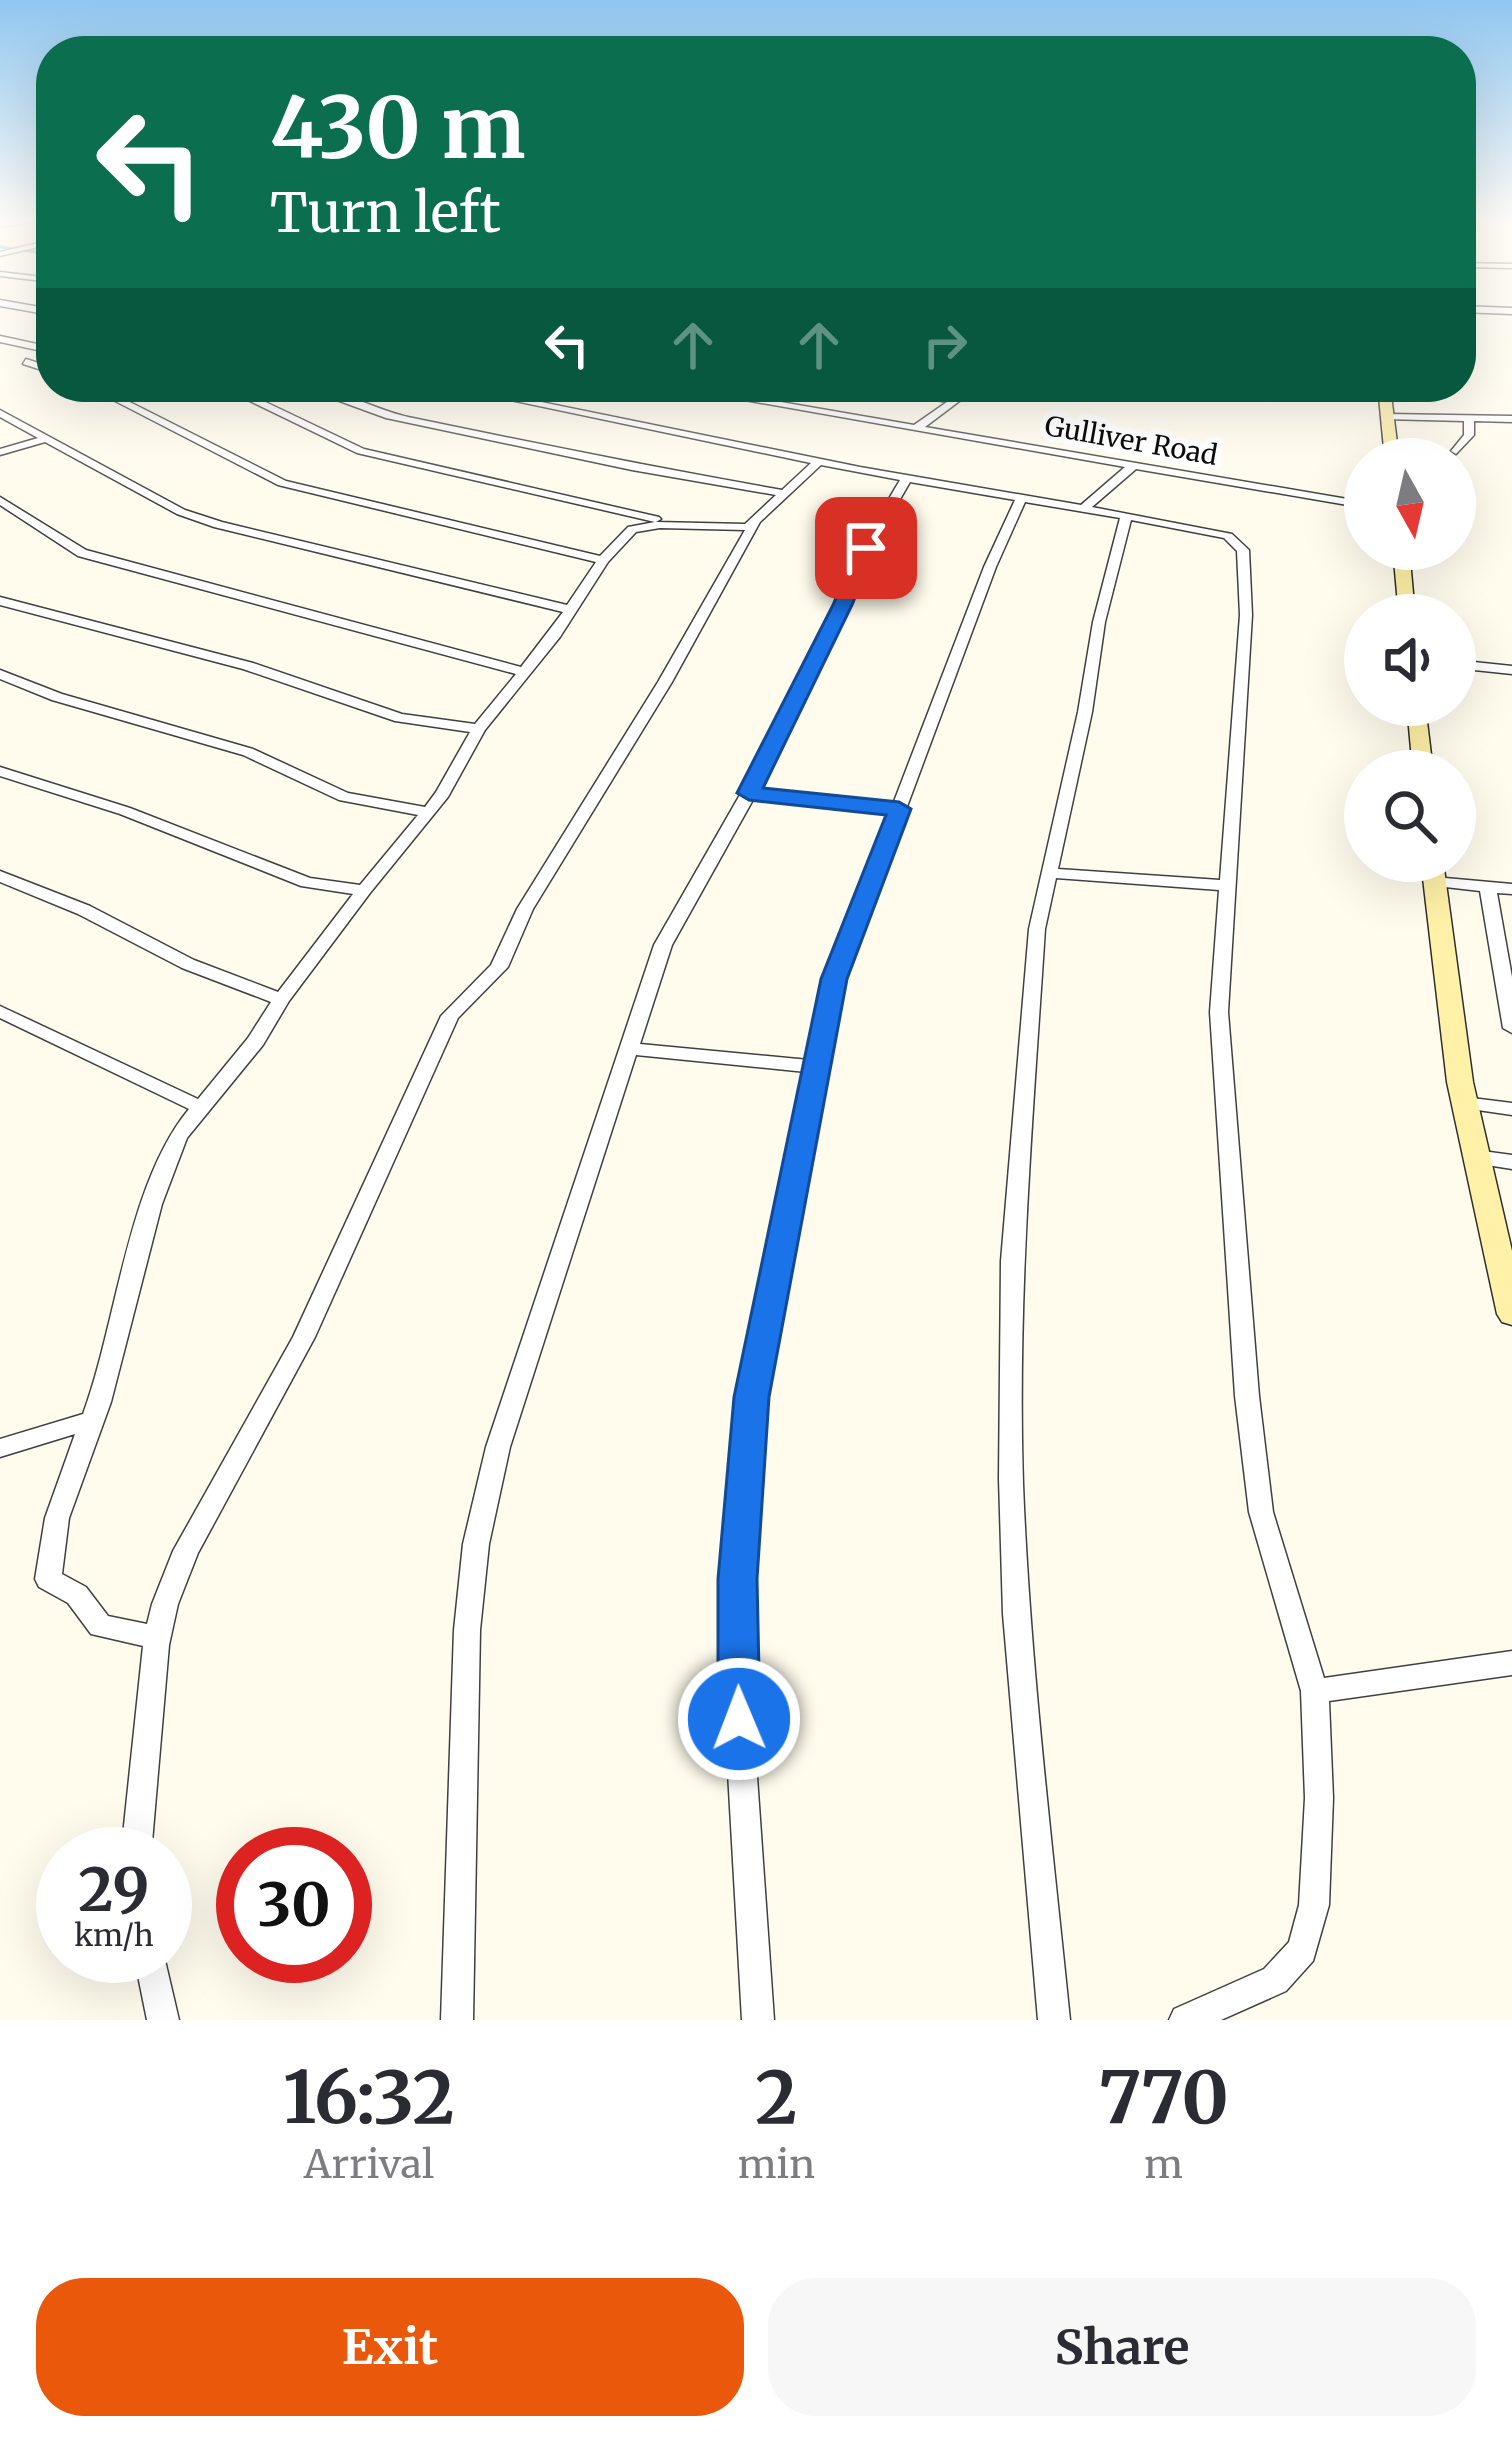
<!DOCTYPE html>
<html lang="en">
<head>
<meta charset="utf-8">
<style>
  body { margin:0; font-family:Merriweather,serif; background:#f7f7f7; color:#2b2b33; height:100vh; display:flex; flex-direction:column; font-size:45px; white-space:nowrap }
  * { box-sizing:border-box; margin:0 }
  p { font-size:39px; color:#7c7c81 }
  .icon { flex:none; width:66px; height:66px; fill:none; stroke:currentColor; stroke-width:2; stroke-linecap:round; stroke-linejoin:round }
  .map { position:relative; height:2020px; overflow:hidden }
  .panel { display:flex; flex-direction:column; background:#fff; flex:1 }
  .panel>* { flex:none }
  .top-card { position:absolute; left:36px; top:36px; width:1440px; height:366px; border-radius:48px; box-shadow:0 12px 48px #0002; background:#0b6e4f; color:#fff; overflow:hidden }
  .needle { width:78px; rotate:172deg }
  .fabs { position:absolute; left:1344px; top:438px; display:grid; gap:24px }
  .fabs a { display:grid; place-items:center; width:132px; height:132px; border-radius:50%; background:#fff; box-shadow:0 12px 48px #0002; font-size:60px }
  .speed { position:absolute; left:36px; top:1827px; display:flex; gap:24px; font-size:60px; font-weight:700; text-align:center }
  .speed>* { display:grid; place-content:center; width:156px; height:156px; border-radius:50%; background:#fff; box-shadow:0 12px 48px #0002; line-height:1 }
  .speed small { font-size:30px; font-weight:400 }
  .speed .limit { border:18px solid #d22; background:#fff; color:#111 }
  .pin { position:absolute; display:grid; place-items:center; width:102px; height:102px; color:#fff; margin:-51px; border-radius:24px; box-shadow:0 6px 18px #0006 }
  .me { position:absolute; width:132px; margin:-66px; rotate:359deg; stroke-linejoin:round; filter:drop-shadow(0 0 9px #0008) }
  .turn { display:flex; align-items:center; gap:42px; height:252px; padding:0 36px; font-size:54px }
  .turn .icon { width:156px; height:156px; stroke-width:2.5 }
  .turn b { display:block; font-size:84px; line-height:102px }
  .lanes { display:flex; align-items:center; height:114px; padding:0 36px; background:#0003; justify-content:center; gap:60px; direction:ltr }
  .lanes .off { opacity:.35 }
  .eta { display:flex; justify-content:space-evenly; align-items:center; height:204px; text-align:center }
  .eta b { font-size:72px; font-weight:700; line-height:84px }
  .action { display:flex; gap:24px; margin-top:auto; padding:24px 36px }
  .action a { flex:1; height:138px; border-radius:48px; background:#ea580c; color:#fff; font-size:48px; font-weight:700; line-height:138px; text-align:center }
  .action a+a { background:#f7f7f7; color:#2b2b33 }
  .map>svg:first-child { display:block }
</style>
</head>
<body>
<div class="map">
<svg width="1512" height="2020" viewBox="0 0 1512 2020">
  <rect width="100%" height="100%" fill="#fffbed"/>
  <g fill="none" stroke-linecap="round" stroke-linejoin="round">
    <path stroke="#2d9cd9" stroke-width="3" d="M0 247 51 254"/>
    <defs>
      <path id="minor" d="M23 220H47L0 227V223Z
        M51 240V244L0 256V252Z
        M1461 263 1512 264V268L1461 267Z
        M0 272 51 278V282L0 276Z
        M0 300 51 309V315L0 306Z
        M1461 306 1512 308V314L1461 312Z
        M0 336 51 347V353L0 342Z
        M26 359 51 367V373L23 364Z
        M88 387H100L286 481 600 556 628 527 655 522 357 453 221 387H234L364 449 659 517 661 519 656 522 745 524 776 495 632 470 386 418 301 387C337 387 373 409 408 417 533 443 657 468 782 490L811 463 448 387H467L860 467 1081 505 1125 467 671 387H693L914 425 947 402 865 387H889L953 397 967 387H978L925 427 1365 502V508L1136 469 1092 507 1232 534 1249 550 1252 615 1228 1012 1259 1396 1273 1512 1324 1678 1512 1651V1675L1329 1701 1333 1798 1329 1905 1313 1961 1286 1991 1221 2020H1169L1174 2009 1264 1969 1289 1942 1299 1905 1305 1798 1301 1691 1249 1512 1235 1396 1210 1012 1219 890 1056 878 1045 929C1033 1114 1017 1299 1023 1484 1030 1663 1052 1842 1070 2020H1038L1003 1614 999 1479 1001 1261 1029 929 1078 712 1093 622 1120 518 1025 502 996 567 843 979 764 1398 750 1579 753 1719 774 2020H742L725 1719 724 1579 740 1398 806 1072 636 1055 510 1447 489 1544 480 1630 473 2020H441L454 1630 463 1544 486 1447 654 945 741 793 837 605 860 548 900 480 821 465 760 522 672 682 533 909 508 967 458 1018 315 1337 198 1553 178 1604 169 1645 151 1854H121L143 1646 91 1634 68 1603 39 1587 35 1579 45 1518 75 1434 0 1457V1439L83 1414C117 1322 127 1184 189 1109L0 1018V1006L198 1099 248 1038 271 1002 182 968 78 914 0 882V871L90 906 194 960 278 992 353 894 301 886 120 814 0 776V767L130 808 310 878 360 885 418 815 339 800 243 755 52 700 0 679V670L62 694 253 749 348 793 425 807 436 792 470 732 395 721 243 669 0 605V597L253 663 402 714 475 724 516 674 78 556 0 505V497L86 550 521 667 563 612 214 527 177 514 45 442 0 455V449L38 438 0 417V410L185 510 222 522 567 605 596 562 278 485ZM910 482 1015 500 984 567 893 804 758 789 849 605 872 548ZM1131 520 1224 538 1237 551 1240 615 1220 880 1058 869 1092 712 1105 622ZM660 528 745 530 658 682 517 909 491 965 441 1016 293 1337 173 1551 152 1604 147 1624 108 1616 86 1587 62 1574 69 1518 111 1402 162 1204 187 1138 263 1045 289 1001 370 893 448 797 485 730 560 637 608 562 636 532ZM754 798 889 812 825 979 809 1060 640 1044 672 945Z
        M1419 387H1429L1426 395H1420Z
        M1387 414 1512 416V422L1474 421V435L1456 454 1451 451 1464 435V421L1383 419V415Z
        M1455 660 1512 666V674L1455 668Z
        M1434 877 1512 884V894L1497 893 1512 977V1033L1503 1028 1480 891 1428 885 1426 882Z
        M1464 1097 1512 1103V1115L1457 1107 1454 1103 1457 1099Z
        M1475 1150 1512 1155V1169L1468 1162 1465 1157 1468 1152Z
        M134 1956H164L179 2020H147Z"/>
      <path id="secondary" d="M1378 387H1390L1399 459H1385Z
        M1393 549H1409L1415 615H1399Z
        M1407 705H1425L1433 771H1413Z
        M1421 861H1443L1473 1082 1512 1251V1325L1502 1322 1497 1314 1447 1082Z"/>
    </defs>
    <use href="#minor" stroke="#404040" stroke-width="3"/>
    <use href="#secondary" stroke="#2f2f2f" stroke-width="3"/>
    <use href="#minor" fill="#fff" fill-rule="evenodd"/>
    <use href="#secondary" fill="#fff1a8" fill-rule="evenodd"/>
  </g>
  <linearGradient id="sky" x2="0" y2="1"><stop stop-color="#90c6f0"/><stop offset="0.44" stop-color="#fffdf7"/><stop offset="1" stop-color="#fffdf7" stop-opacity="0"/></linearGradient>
  <rect width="1512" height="503" fill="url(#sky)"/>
  <path fill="#1a73e8" stroke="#114b97" stroke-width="3" d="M866 542 875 548 852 605 763 788 899 802 911 809 847 979 769 1397 757 1579 760 1719 754 1733 739 1738 724 1733 718 1719V1579L734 1397 821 979 886 815 749 800 737 793 833 605 857 548Z"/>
  <g text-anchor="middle" stroke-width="12" stroke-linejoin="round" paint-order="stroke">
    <g font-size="27" fill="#0d0d0d" stroke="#fff">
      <text transform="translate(1131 441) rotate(10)" y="9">Gulliver Road</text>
    </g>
  </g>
</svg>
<div class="fabs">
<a><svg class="needle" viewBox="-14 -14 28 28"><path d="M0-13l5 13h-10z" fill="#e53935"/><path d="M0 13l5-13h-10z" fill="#7c7c81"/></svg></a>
<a><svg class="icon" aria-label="sound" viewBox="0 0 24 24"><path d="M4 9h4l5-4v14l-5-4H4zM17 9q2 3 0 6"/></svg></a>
<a><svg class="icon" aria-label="search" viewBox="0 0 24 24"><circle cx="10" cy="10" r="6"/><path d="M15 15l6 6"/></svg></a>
</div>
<div class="speed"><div>29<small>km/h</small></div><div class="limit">30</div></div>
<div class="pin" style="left:866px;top:548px;background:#d93025"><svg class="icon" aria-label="arrive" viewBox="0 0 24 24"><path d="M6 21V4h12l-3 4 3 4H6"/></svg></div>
<svg class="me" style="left:739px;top:1719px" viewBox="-20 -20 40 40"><circle r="17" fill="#1a73e8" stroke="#fff" stroke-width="3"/><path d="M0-11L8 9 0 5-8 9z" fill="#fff"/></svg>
<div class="top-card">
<div class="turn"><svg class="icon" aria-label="left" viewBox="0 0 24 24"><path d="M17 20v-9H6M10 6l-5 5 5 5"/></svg><div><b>430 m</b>Turn left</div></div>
<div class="lanes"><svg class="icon" aria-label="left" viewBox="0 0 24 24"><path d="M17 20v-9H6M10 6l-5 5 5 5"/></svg><svg class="icon off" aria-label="ahead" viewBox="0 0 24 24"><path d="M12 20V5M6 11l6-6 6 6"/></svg><svg class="icon off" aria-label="ahead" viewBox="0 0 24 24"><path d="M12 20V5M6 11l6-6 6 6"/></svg><svg class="icon off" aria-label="right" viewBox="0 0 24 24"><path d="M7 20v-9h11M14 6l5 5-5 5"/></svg></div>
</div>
</div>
<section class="panel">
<div class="eta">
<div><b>16:32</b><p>Arrival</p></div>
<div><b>2</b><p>min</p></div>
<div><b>770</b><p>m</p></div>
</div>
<div class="action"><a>Exit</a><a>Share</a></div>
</section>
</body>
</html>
